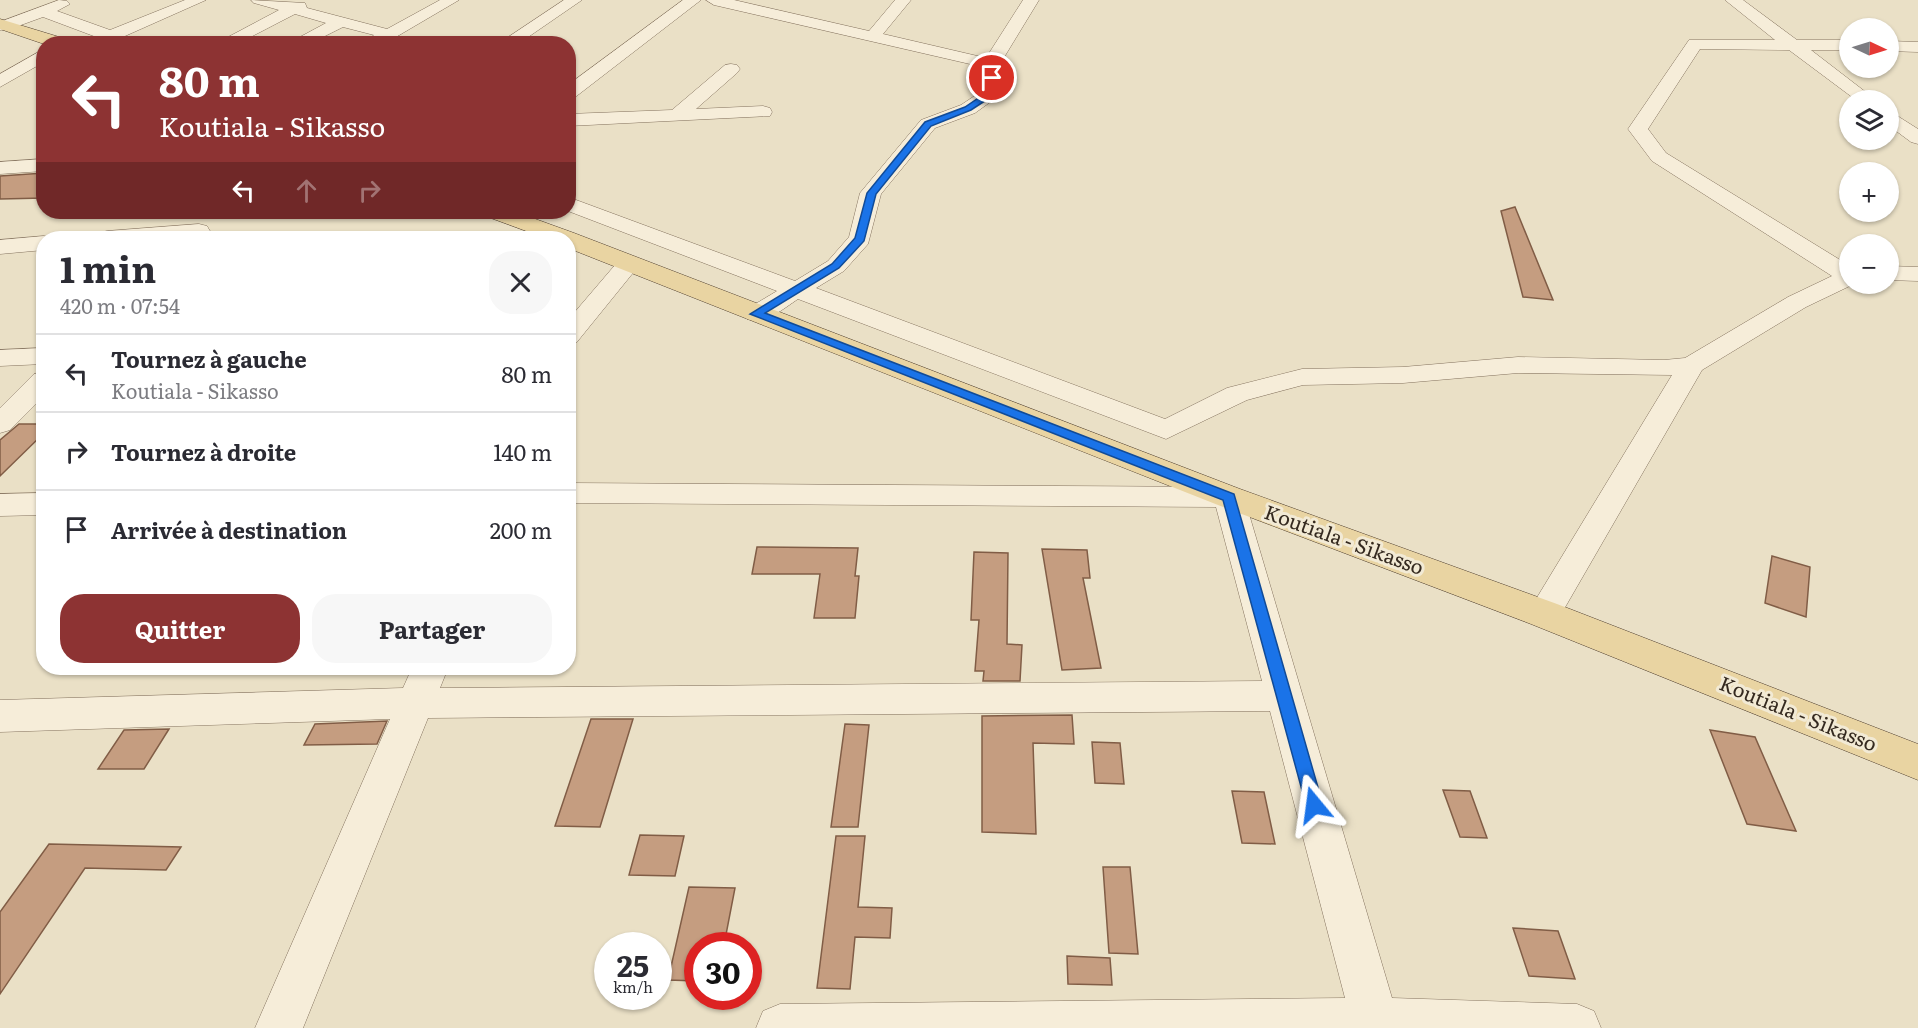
<!DOCTYPE html>
<html lang="fr">
<head>
<meta charset="utf-8">
<style>
  body { margin:0; font-family:Literata,serif; background:#f7f7f7; color:#2b2b33; height:100vh; display:flex; flex-direction:column; font-size:22px; white-space:nowrap }
  * { box-sizing:border-box; margin:0 }
  p { font-size:20px; color:#7c7c81 }
  .icon { flex:none; width:33px; height:33px; fill:none; stroke:currentColor; stroke-width:2; stroke-linecap:round; stroke-linejoin:round }
  .map { position:relative; flex:1; overflow:hidden }
  .drawer { position:absolute; left:36px; top:231px; width:540px; height:444px; display:flex; flex-direction:column; background:#fff; border-radius:24px; box-shadow:0 2px 4px #0004 }
  .drawer>* { flex:none }
  .banner { position:absolute; left:36px; top:36px; width:540px; height:183px; border-radius:24px; box-shadow:0 2px 4px #0004; background:#8d3333; color:#fff; overflow:hidden }
  .needle { width:39px; rotate:94deg }
  .tools { position:absolute; left:1839px; top:18px; display:grid; gap:12px }
  .tools a { display:grid; place-items:center; width:60px; height:60px; border-radius:50%; background:#fff; box-shadow:0 2px 4px #0004; font-size:30px }
  .speed { position:absolute; left:594px; top:932px; display:flex; gap:12px; font-size:30px; font-weight:700; text-align:center }
  .speed>* { display:grid; place-content:center; width:78px; height:78px; border-radius:50%; background:#fff; box-shadow:0 2px 4px #0004; line-height:1 }
  .speed small { font-size:15px; font-weight:400 }
  .speed .limit { border:9px solid #d22; background:#fff; color:#111 }
  .pin { position:absolute; display:grid; place-items:center; width:51px; height:51px; color:#fff; margin:-26px; border:3px solid #fff; border-radius:50%; box-shadow:0 2px 6px #0007 }
  .me { position:absolute; width:66px; margin:-33px; rotate:344deg; stroke-linejoin:round; filter:drop-shadow(0 0 4px #0008) }
  .turn { display:flex; align-items:center; gap:21px; height:126px; padding:0 24px; font-size:27px }
  .turn .icon { width:78px; height:78px; stroke-width:2.5 }
  .turn b { display:block; font-size:42px; line-height:51px }
  .lanes { display:flex; align-items:center; height:57px; padding:0 24px; background:#0003; justify-content:center; gap:30px; direction:ltr }
  .lanes .off { opacity:.35 }
  .round { display:grid; place-items:center; flex:none; width:63px; height:63px; border-radius:24px; background:#f7f7f7 }
  .summary { display:flex; align-items:center; justify-content:space-between; height:102px; padding:0 24px }
  h1 { font-size:36px; font-weight:700; line-height:45px }
  .cta { display:flex; gap:12px; margin-top:auto; padding:12px 24px }
  .cta a { flex:1; height:69px; border-radius:24px; background:#8d3333; color:#fff; font-size:24px; font-weight:700; line-height:69px; text-align:center }
  .cta a+a { background:#f7f7f7; color:#2b2b33 }
  ul { padding:0; list-style:none }
  li { display:flex; align-items:center; gap:18px; height:78px; padding:0 24px; border-top:2px solid #e1e1e2 }
  li div { flex:1 }
  li b { display:block; font-size:22px }
  li em { font-style:normal }
  .map>svg:first-child { display:block }
</style>
</head>
<body>
<div class="map">
<svg width="1918" height="1028" viewBox="0 0 1918 1028">
  <rect width="100%" height="100%" fill="#eae0c6"/>
  <path fill="#c59d80" stroke="#815d46" stroke-width="1.5" d="M44 173V198L0 199V176Z
    M1515 207 1553 300 1523 297 1501 211Z
    M19 424H44V433L0 476V440Z
    M757 547 858 548 855 576H859L855 618H814L820 574H752Z
    M1042 549 1087 550 1090 578H1083L1101 668 1062 670Z
    M974 552 1008 553 1007 644 1022 645 1020 681H983L984 671H975L979 620H971Z
    M1772 556 1810 567 1806 617 1765 603Z
    M1072 715 1074 744 1033 743 1036 834 982 832V716Z
    M591 719H633L600 827 555 826Z
    M387 721 377 744 304 745 315 724Z
    M845 724 869 725 858 827H831Z
    M169 729 144 769H98L124 730Z
    M1710 730 1755 737 1796 831 1747 824Z
    M1092 742 1120 743 1124 784 1095 783Z
    M1443 790 1470 791 1487 838 1460 837Z
    M1232 791 1264 792 1275 844 1242 843Z
    M640 835 684 836 675 876 629 875Z
    M836 836H865L858 907 892 908 890 938 855 937 850 989 817 988Z
    M49 844 181 847 166 870 85 868 0 994V912Z
    M1103 867H1130L1138 954 1109 953Z
    M689 887 735 888 724 945H698V981L668 980Z
    M1513 928 1558 931 1575 979 1529 976Z
    M1067 956 1110 958 1112 985 1068 984Z"/>
  <g fill="none" stroke-linecap="round" stroke-linejoin="round">
    <defs>
      <path id="minor" d="M59 0 67 1 70 4 57 11 110 30 185 0H206L125 36 140 44H115L43 17 10 29 0 30V22Z
        M251 0 305 3 307 8 387 29 440 0H459L384 44H363L374 35 343 27 309 44H287L326 23 295 14 237 44H215L279 10 254 3Z
        M564 0H582L518 44H498Z
        M683 0H701L574 98 568 99V85Z
        M706 0H734L869 31 895 0H911L883 34 986 58 1023 0H1039L1000 64 1003 91 1000 95 975 113 935 128 881 194 868 244 844 271 816 288 1165 419 1227 388 1302 369 1403 367 1518 357 1664 360 1685 358 1788 297 1832 276 1652 161 1628 129 1689 40H1775L1725 0H1743L1797 40H1850V50H1811L1876 100H1856L1789 50 1700 49 1648 129 1666 153 1850 266V284H1854L1806 307 1702 370 1556 623 1544 627 1532 623 1527 614 1672 375 1518 373 1403 383 1303 385 1247 400 1166 439 798 299C783 309 766 324 747 319L743 314 747 309 777 291 568 211V197L795 281 828 261 849 237 860 193 921 120 961 105 985 89 983 67 714 5Z
        M1888 41 1918 42V52L1888 51Z
        M44 49V62L0 87V74Z
        M731 64 737 65 740 69 737 73 696 109 763 106 770 108 772 112 770 116 568 126V114L672 110 725 65Z
        M1888 110 1918 129V144L1911 142 1888 125Z
        M44 159V171L0 174V162Z
        M199 224 207 226 210 231 207 236 190 238H96L99 233 107 231Z
        M44 236 52 238H44V250L0 254V240Z
        M629 256 637 258 641 263 577 342 568 345V320L621 258Z
        M1888 266 1918 267V281L1888 280Z
        M44 348V364L0 366V350Z
        M44 372V396L10 430 0 433V408L34 374Z
        M568 483 1229 487 1240 490 1244 497 1392 998 1577 1004 1594 1011 1601 1028H756L763 1011 780 1004 1345 998 1270 711 428 718 303 1028H255L390 719 0 732V700L403 688 412 668H448L440 688 1262 681 1216 507 568 503Z
        M44 493V515L0 516V494Z"/>
      <path id="major" d="M0 19 69 40 71 44H44L0 29Z
        M484 212H516L574 233 1240 489 1557 604 1918 744V780L1531 624 1218 505 568 248V238H545L488 217Z"/>
    </defs>
    <use href="#minor" stroke="#84725e" stroke-width="1"/>
    <use href="#major" stroke="#524131" stroke-width="1"/>
    <use href="#minor" fill="#f6edd9" fill-rule="evenodd"/>
    <use href="#major" fill="#e9d4a2" fill-rule="evenodd"/>
  </g>
  <path fill="#1a73e8" stroke="#114b97" stroke-width="1.5" d="M992 75 996 78 997 93 971 110 931 126 876 194 864 241 839 268 765 313 1234 494 1323 805 1321 810 1314 813 1308 810 1306 805 1223 500 750 314 832 264 855 238 867 193 925 122 965 107 990 90 989 78Z"/>
  <g text-anchor="middle" stroke-width="6" stroke-linejoin="round" paint-order="stroke">
    <g font-size="20" fill="#352a20" stroke="#f2ead5">
      <text transform="translate(1344 540) rotate(20)" y="7">Koutiala - Sikasso</text>
      <text transform="translate(1798 714) rotate(22)" y="7">Koutiala - Sikasso</text>
    </g>
  </g>
</svg>
<div class="tools">
<a><svg class="needle" viewBox="-14 -14 28 28"><path d="M0-13l5 13h-10z" fill="#e53935"/><path d="M0 13l5-13h-10z" fill="#7c7c81"/></svg></a>
<a><svg class="icon" aria-label="layers" viewBox="0 0 24 24"><path d="M12 4l9 5-9 5-9-5zM3 14l9 5 9-5"/></svg></a>
<a>+</a>
<a>−</a>
</div>
<div class="speed"><div>25<small>km/h</small></div><div class="limit">30</div></div>
<div class="pin" style="left:992px;top:78px;background:#d93025"><svg class="icon" aria-label="arrive" viewBox="0 0 24 24"><path d="M6 21V4h12l-3 4 3 4H6"/></svg></div>
<svg class="me" style="left:1314px;top:805px" viewBox="-20 -20 40 40"><path d="M0-17L14 15 0 8-14 15z" fill="#1a73e8" stroke="#fff" stroke-width="4"/></svg>
<div class="banner">
<div class="turn"><svg class="icon" aria-label="left" viewBox="0 0 24 24"><path d="M17 20v-9H6M10 6l-5 5 5 5"/></svg><div><b>80 m</b>Koutiala - Sikasso</div></div>
<div class="lanes"><svg class="icon" aria-label="left" viewBox="0 0 24 24"><path d="M17 20v-9H6M10 6l-5 5 5 5"/></svg><svg class="icon off" aria-label="ahead" viewBox="0 0 24 24"><path d="M12 20V5M6 11l6-6 6 6"/></svg><svg class="icon off" aria-label="right" viewBox="0 0 24 24"><path d="M7 20v-9h11M14 6l5 5-5 5"/></svg></div>
</div>
<section class="drawer">
<div class="summary"><div><h1>1 min</h1><p>420 m · 07:54</p></div><a class="round"><svg class="icon" aria-label="close" viewBox="0 0 24 24"><path d="M6 6l12 12M18 6L6 18"/></svg></a></div>
<ul>
<li><svg class="icon" aria-label="left" viewBox="0 0 24 24"><path d="M17 20v-9H6M10 6l-5 5 5 5"/></svg><div><b>Tournez à gauche</b><p>Koutiala - Sikasso</p></div><em>80 m</em></li>
<li><svg class="icon" aria-label="right" viewBox="0 0 24 24"><path d="M7 20v-9h11M14 6l5 5-5 5"/></svg><div><b>Tournez à droite</b></div><em>140 m</em></li>
<li><svg class="icon" aria-label="arrive" viewBox="0 0 24 24"><path d="M6 21V4h12l-3 4 3 4H6"/></svg><div><b>Arrivée à destination</b></div><em>200 m</em></li>
</ul>
<div class="cta"><a>Quitter</a><a>Partager</a></div>
</section>
</div>
</body>
</html>
